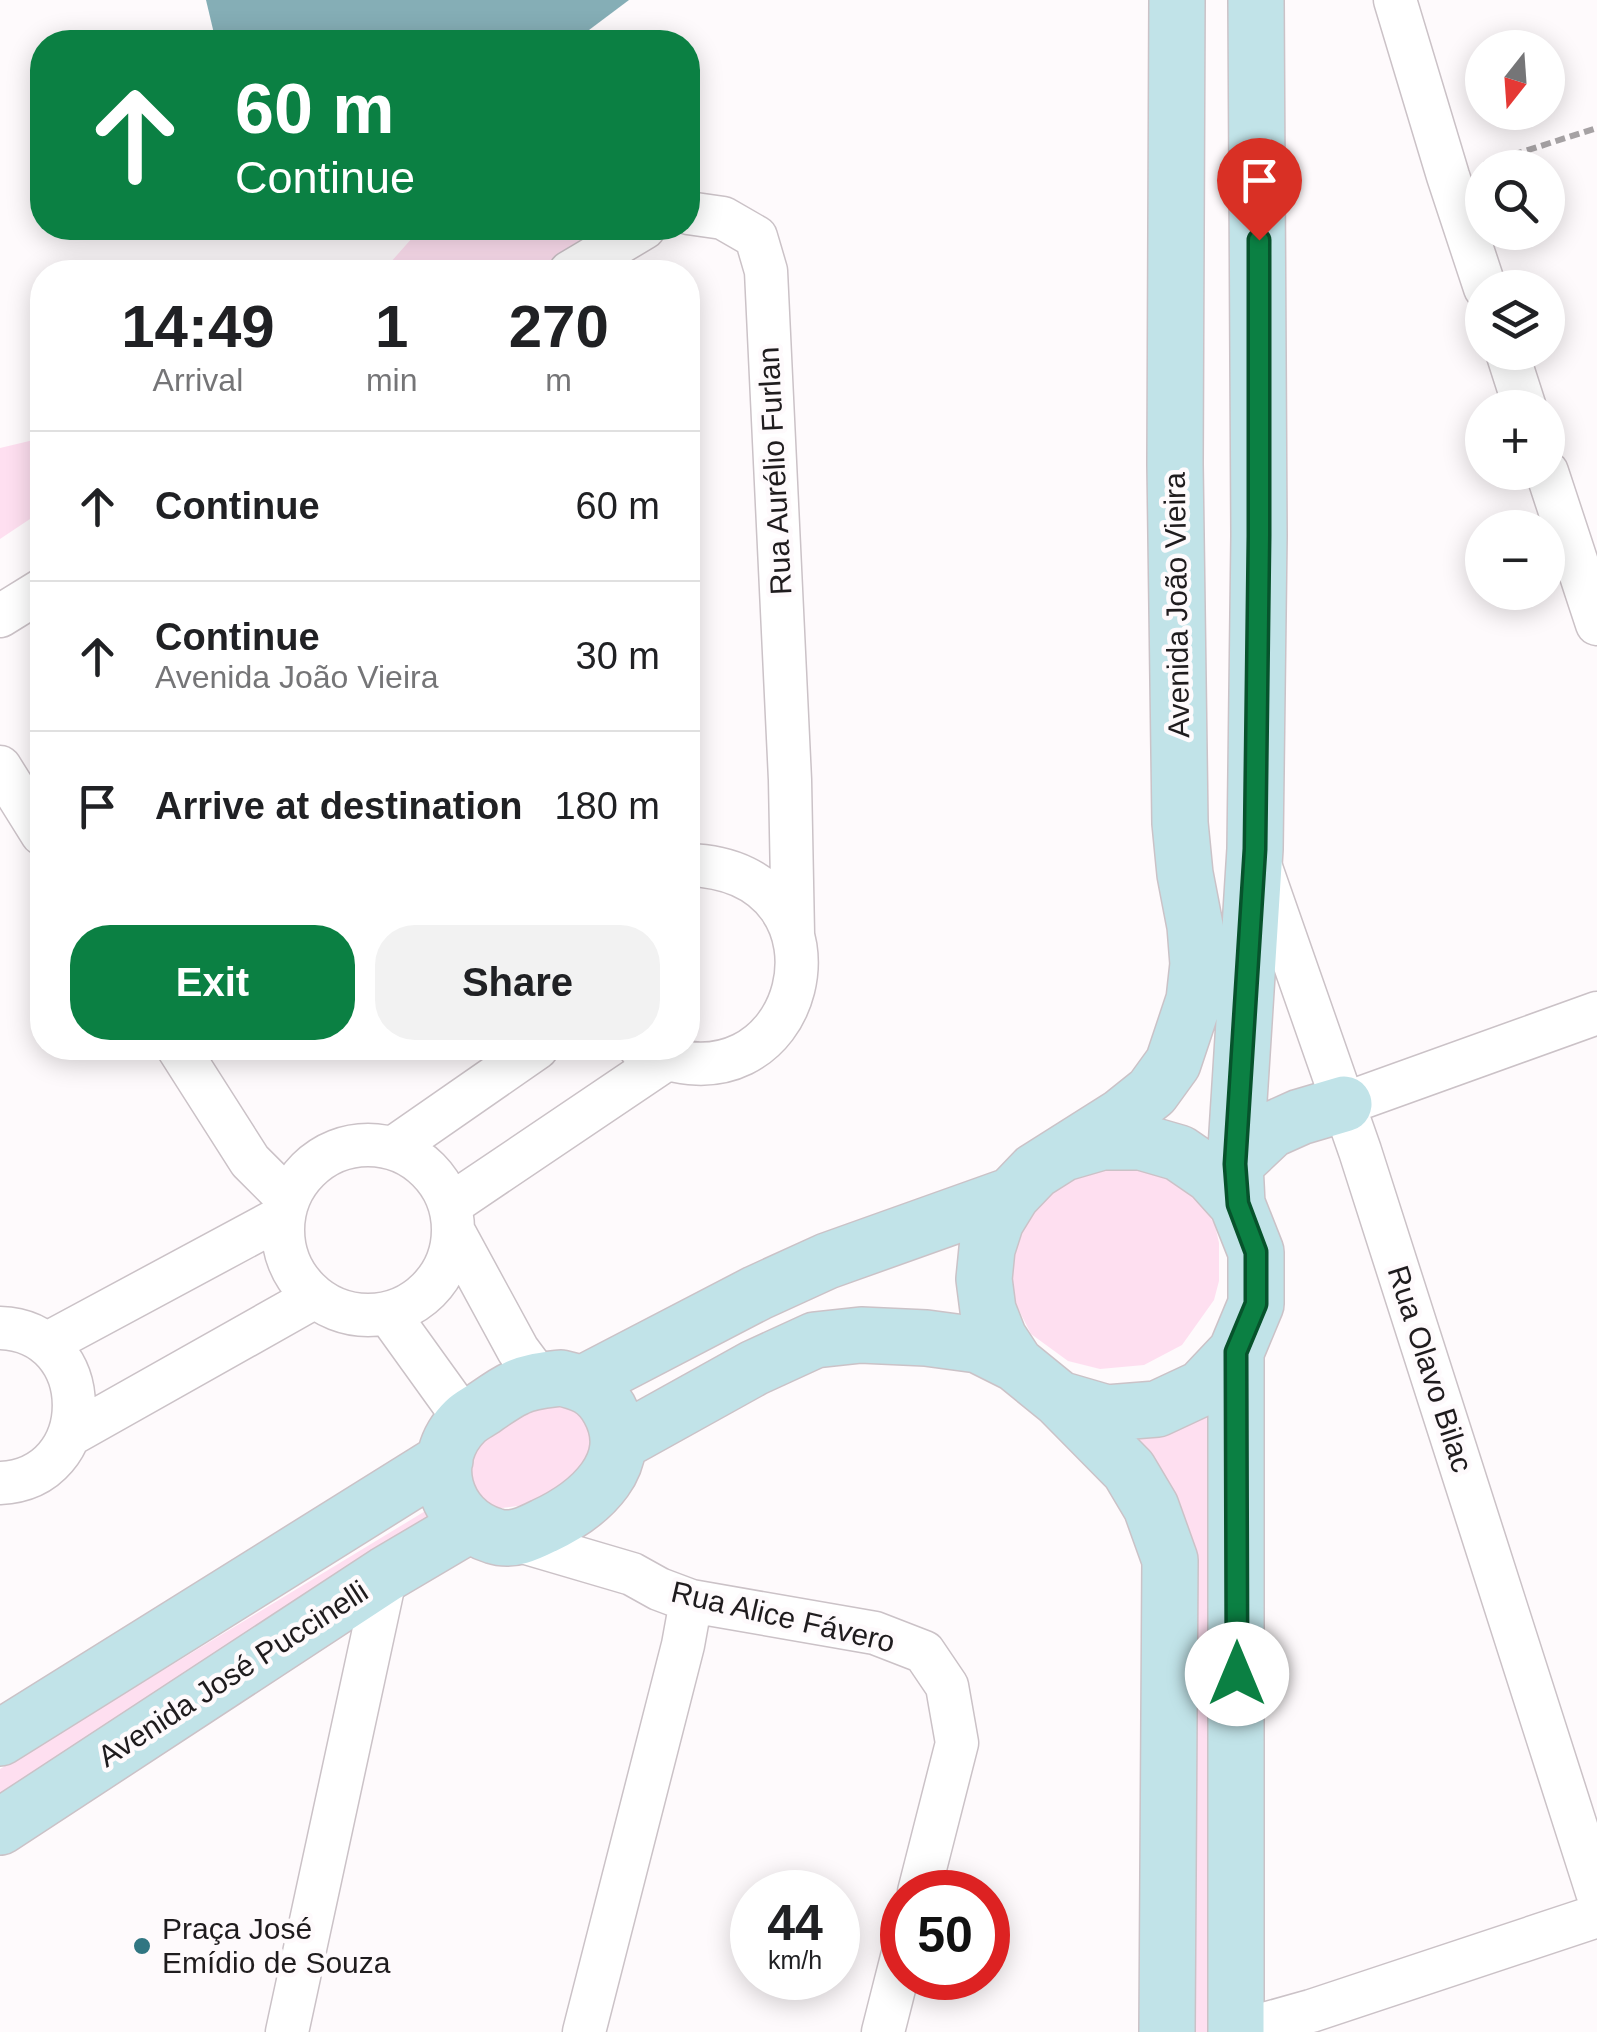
<!DOCTYPE html>
<html lang="en">
<head>
<meta charset="utf-8">
<style>
  body { margin:0; font-family:Helvetica,sans-serif; background:#f2f2f2; color:#202124; height:100vh; display:flex; flex-direction:column; font-size:38px; white-space:nowrap }
  * { box-sizing:border-box; margin:0 }
  p { font-size:32px; color:#757577 }
  .icon { flex:none; width:55px; height:55px; fill:none; stroke:currentColor; stroke-width:2; stroke-linecap:round; stroke-linejoin:round }
  .map { position:relative; flex:1; overflow:hidden }
  .sheet { position:absolute; left:30px; top:260px; width:670px; height:800px; display:flex; flex-direction:column; background:#fff; border-radius:40px; box-shadow:0 5px 25px #0003 }
  .sheet>* { flex:none }
  .banner { position:absolute; left:30px; top:30px; width:670px; height:210px; border-radius:40px; box-shadow:0 5px 25px #0003; background:#0b8043; color:#fff; overflow:hidden }
  .needle { width:65px; rotate:197deg }
  .buttons { position:absolute; left:1465px; top:30px; display:grid; gap:20px }
  .buttons a { display:grid; place-items:center; width:100px; height:100px; border-radius:50%; background:#fff; box-shadow:0 5px 25px #0003; font-size:50px }
  .speed { position:absolute; left:730px; top:1870px; display:flex; gap:20px; font-size:50px; font-weight:700; text-align:center }
  .speed>* { display:grid; place-content:center; width:130px; height:130px; border-radius:50%; background:#fff; box-shadow:0 5px 25px #0003; line-height:1 }
  .speed small { font-size:25px; font-weight:400 }
  .speed .limit { border:15px solid #d22; background:#fff; color:#111 }
  .pin { position:absolute; display:grid; place-items:center; width:85px; height:85px; color:#fff; margin:-102px -42px; border-radius:50% 50% 50% 0; rotate:-45deg; box-shadow:0 0 10px #0007 }
  .pin .icon { rotate:45deg }
  .me { position:absolute; width:110px; margin:-55px; rotate:0deg; stroke-linejoin:round; filter:drop-shadow(0 0 8px #0008) }
  .turn { display:flex; align-items:center; gap:35px; height:210px; padding:0 40px; font-size:45px }
  .turn .icon { width:130px; height:130px; stroke-width:2.5 }
  .turn b { display:block; font-size:70px; line-height:85px }
  .eta { display:flex; justify-content:space-evenly; align-items:center; height:170px; text-align:center }
  .eta b { font-size:60px; font-weight:700; line-height:70px }
  .action { display:flex; gap:20px; margin-top:auto; padding:20px 40px }
  .action a { flex:1; height:115px; border-radius:40px; background:#0b8043; color:#fff; font-size:40px; font-weight:700; line-height:115px; text-align:center }
  .action a+a { background:#f2f2f2; color:#202124 }
  ul { padding:0; list-style:none }
  li { display:flex; align-items:center; gap:30px; height:150px; padding:0 40px; border-top:2px solid #e0e0e0 }
  li div { flex:1 }
  li b { display:block; font-size:38px }
  li em { font-style:normal }
  .map>svg:first-child { display:block }
</style>
</head>
<body>
<div class="map">
<svg width="1597" height="2032" viewBox="0 0 1597 2032">
  <rect width="100%" height="100%" fill="#fefafc"/>
  <path fill="#fedff0" d="M421 228H595L543 272H382Z
    M42 438V511L0 539V448Z
    M1159 1164 1195 1192 1215 1225 1219 1243V1281L1214 1300 1182 1345 1144 1365 1100 1369 1068 1361 1031 1334 1006 1285 1022 1199 1059 1167Z
    M568 1398 593 1427 592 1450 573 1486 532 1504 494 1509 465 1480 479 1422Z
    M1221 1399 1218 2032H1180L1184 1620 1119 1440Z
    M427 1510 447 1532 0 1803V1769Z"/>
  <path fill="#85aeb6" d="M206 0H629L573 42H216Z"/>
  <g fill="none" stroke-linecap="round" stroke-linejoin="round">
    <defs>
      <path id="street" d="M1395 0 1448 176 1485 288
        M688 213 723 218 756 237 766 271 790 780 793 934
        M570 272 644 228
        M1507 352 1525 408
        M1547 472 1597 624
        M0 616 42 590
        M0 767 42 834
        M1259 862 1360 1151 1597 1892
        M178 1048 250 1161 288 1199
        M640 1048C805 1129 868 870 688 865
        M1344 1104 1597 1013
        M283 1230a85 85 0 1 1 170 0a85 85 0 1 1-170 0Z
        M393 1148 537 1048
        M450 1205 665 1060
        M455 1234 518 1350 541 1381
        M388 1313 465 1420
        M0 1328C98 1331 99 1479 0 1483
        M46 1344 284 1216
        M70 1435 315 1297
        M513 1539 632 1574 659 1589 691 1601 875 1633 924 1652 947 1686 957 1743 919 1892
        M287 2032 386 1574
        M584 2032 683 1645 691 1601
        M883 2032 902 1957
        M1236 2032 1311 2011 1597 1916"/>
      <path id="secondary" d="M1064 1153 1102 1142H1141L1179 1153 1211 1175 1237 1204 1256 1252V1304L1236 1352 1202 1388 1157 1409 1107 1413 1059 1399 1016 1364 999 1338 988 1310 984 1279 987 1249 996 1221 1012 1195 1035 1171 1122 1116 1152 1092 1173 1063 1194 1000 1198 964 1195 926 1185 874 1180 823 1175 464 1177 0
        M1235 1164 1271 1130 1300 1117 1344 1104
        M1237 1204 1235 1164 1255 849 1259 536 1256 0
        M561 1378C583 1383 597 1388 609 1409 639 1463 589 1505 544 1526 528 1534 512 1542 494 1536 443 1521 426 1459 465 1421 470 1416 478 1412 484 1408 494 1401 505 1393 516 1388 529 1381 546 1380 561 1378Z
        M584 1383 757 1293 827 1261 1012 1195
        M1059 1399 1129 1470 1151 1507 1170 1560 1167 2032
        M619 1443 754 1368 815 1340 861 1335 926 1338 978 1345 1016 1364
        M0 1738 445 1460
        M0 1827 386 1574 469 1525
        M1236 2032V1352"/>
    </defs>
    <use href="#street" stroke="#cbc2c7" stroke-width="45"/>
    <use href="#secondary" stroke="#cbc2c7" stroke-width="58"/>
    <path stroke="#a6a2a4" stroke-width="6" stroke-dasharray="10 5" stroke-linecap="butt" d="M1484 164 1597 128"/>
    <use href="#street" stroke="#fff" stroke-width="42"/>
    <use href="#secondary" stroke="#c1e3e8" stroke-width="55"/>
  </g>
  <g fill="none" stroke-linecap="round" stroke-linejoin="round">
    <defs>
      <path id="route" d="M1237 1674 1236 1352 1256 1304V1252L1238 1204 1235 1164 1255 849 1259 536V240"/>
    </defs>
    <use href="#route" stroke="#07532c" stroke-width="25"/>
    <use href="#route" stroke="#0b8043" stroke-width="18"/>
  </g>
  <circle fill="#307682" stroke="#fefafc" stroke-width="4" cx="142" cy="1946" r="10"/>
  <g text-anchor="middle" stroke-width="9" stroke-linejoin="round" paint-order="stroke">
    <g font-size="30" fill="#1f1c1e" stroke="#fefafc">
      <text transform="translate(775 471) rotate(-93)" y="10">Rua Aurélio Furlan</text>
      <text transform="translate(1177 605) rotate(-91)" y="10">Avenida João Vieira</text>
      <text transform="translate(1430 1369) rotate(72)" y="10">Rua Olavo Bilac</text>
      <text transform="translate(783 1617) rotate(13)" y="10">Rua Alice Fávero</text>
      <text transform="translate(233 1674) rotate(-33)" y="10">Avenida José Puccinelli</text>
    </g>
    <g font-size="30" fill="#1f1c1e" stroke="#fefafc" text-anchor="start">
      <text x="162" y="1939">Praça José<tspan x="162" dy="34">Emídio de Souza</tspan></text>
    </g>
  </g>
</svg>
<div class="buttons">
<a><svg class="needle" viewBox="-14 -14 28 28"><path d="M0-13l5 13h-10z" fill="#e53935"/><path d="M0 13l5-13h-10z" fill="#757577"/></svg></a>
<a><svg class="icon" aria-label="search" viewBox="0 0 24 24"><circle cx="10" cy="10" r="6"/><path d="M15 15l6 6"/></svg></a>
<a><svg class="icon" aria-label="layers" viewBox="0 0 24 24"><path d="M12 4l9 5-9 5-9-5zM3 14l9 5 9-5"/></svg></a>
<a>+</a>
<a>−</a>
</div>
<div class="speed"><div>44<small>km/h</small></div><div class="limit">50</div></div>
<div class="pin" style="left:1259px;top:240px;background:#d93025"><svg class="icon" aria-label="arrive" viewBox="0 0 24 24"><path d="M6 21V4h12l-3 4 3 4H6"/></svg></div>
<svg class="me" style="left:1237px;top:1674px" viewBox="-20 -20 40 40"><circle r="19" fill="#fff"/><path d="M0-13L10 11 0 6-10 11z" fill="#0b8043"/></svg>
<div class="banner">
<div class="turn"><svg class="icon" aria-label="ahead" viewBox="0 0 24 24"><path d="M12 20V5M6 11l6-6 6 6"/></svg><div><b>60 m</b>Continue</div></div>
</div>
<section class="sheet">
<div class="eta">
<div><b>14:49</b><p>Arrival</p></div>
<div><b>1</b><p>min</p></div>
<div><b>270</b><p>m</p></div>
</div>
<ul>
<li><svg class="icon" aria-label="ahead" viewBox="0 0 24 24"><path d="M12 20V5M6 11l6-6 6 6"/></svg><div><b>Continue</b></div><em>60 m</em></li>
<li><svg class="icon" aria-label="ahead" viewBox="0 0 24 24"><path d="M12 20V5M6 11l6-6 6 6"/></svg><div><b>Continue</b><p>Avenida João Vieira</p></div><em>30 m</em></li>
<li><svg class="icon" aria-label="arrive" viewBox="0 0 24 24"><path d="M6 21V4h12l-3 4 3 4H6"/></svg><div><b>Arrive at destination</b></div><em>180 m</em></li>
</ul>
<div class="action"><a>Exit</a><a>Share</a></div>
</section>
</div>
</body>
</html>
